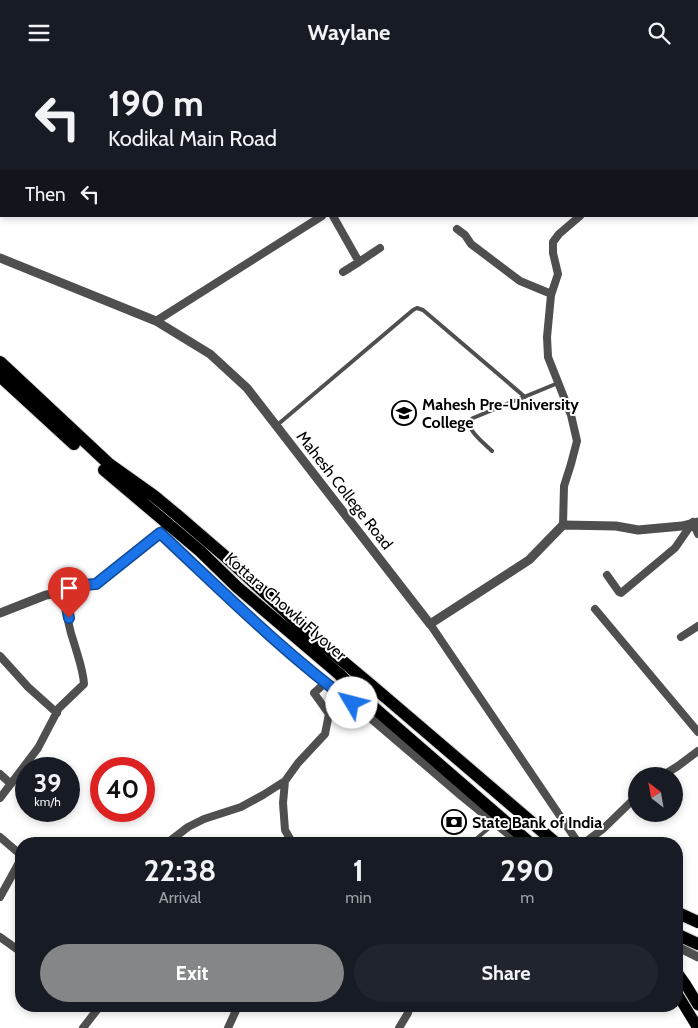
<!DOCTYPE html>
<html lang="en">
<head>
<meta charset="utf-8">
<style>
  body { margin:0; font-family:Cabin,sans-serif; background:#20242c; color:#f1f3f6; height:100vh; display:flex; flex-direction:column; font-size:19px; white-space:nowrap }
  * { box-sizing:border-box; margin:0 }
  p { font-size:16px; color:#9ea1a6 }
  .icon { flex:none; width:28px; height:28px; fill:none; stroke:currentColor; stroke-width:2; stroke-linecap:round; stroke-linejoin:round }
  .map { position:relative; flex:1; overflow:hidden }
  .drawer { position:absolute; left:15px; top:772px; width:668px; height:175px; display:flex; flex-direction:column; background:#171b24; border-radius:20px; box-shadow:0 2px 8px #0003 }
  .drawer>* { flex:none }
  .hud { position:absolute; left:0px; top:0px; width:699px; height:152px; box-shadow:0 2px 8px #0003; background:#171b24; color:#f1f3f6; overflow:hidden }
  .needle { width:32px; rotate:329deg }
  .tools { position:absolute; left:628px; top:702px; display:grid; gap:10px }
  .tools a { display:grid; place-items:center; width:55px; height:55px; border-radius:50%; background:#171b24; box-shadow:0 2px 8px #0003; font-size:25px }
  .speed { position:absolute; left:15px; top:692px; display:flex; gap:10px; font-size:25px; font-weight:700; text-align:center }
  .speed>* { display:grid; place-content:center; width:65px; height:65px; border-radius:50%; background:#171b24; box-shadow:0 2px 8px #0003; line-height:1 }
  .speed small { font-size:12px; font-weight:400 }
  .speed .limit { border:8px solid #d22; background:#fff; color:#111 }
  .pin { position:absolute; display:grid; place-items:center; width:42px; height:42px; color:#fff; margin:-51px -21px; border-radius:50% 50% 50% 0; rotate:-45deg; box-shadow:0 0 5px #0007 }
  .pin .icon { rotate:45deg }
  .me { position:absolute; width:55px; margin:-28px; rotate:307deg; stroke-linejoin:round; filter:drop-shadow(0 0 4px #0008) }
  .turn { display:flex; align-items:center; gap:18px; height:105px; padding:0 25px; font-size:22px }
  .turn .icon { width:65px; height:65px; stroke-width:2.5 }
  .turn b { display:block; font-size:35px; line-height:42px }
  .then { display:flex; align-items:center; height:48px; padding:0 25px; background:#0003; gap:10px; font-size:19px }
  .eta { display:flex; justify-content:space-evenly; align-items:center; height:85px; text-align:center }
  .eta b { font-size:30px; font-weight:700; line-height:35px }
  .button { display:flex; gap:10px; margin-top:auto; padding:10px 25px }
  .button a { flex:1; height:58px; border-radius:30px; background:#858687; color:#fff; font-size:20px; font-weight:700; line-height:58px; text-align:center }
  .button a+a { background:#20242c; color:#f1f3f6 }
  header { display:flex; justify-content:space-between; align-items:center; height:65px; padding:0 25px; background:#171b24; font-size:22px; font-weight:700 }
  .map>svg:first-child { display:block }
</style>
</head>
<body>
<header><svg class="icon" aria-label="menu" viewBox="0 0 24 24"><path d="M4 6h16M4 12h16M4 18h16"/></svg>Waylane<svg class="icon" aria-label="search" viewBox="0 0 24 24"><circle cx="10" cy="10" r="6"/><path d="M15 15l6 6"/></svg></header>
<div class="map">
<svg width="698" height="963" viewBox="0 0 698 963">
  <rect width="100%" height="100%" fill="#fff"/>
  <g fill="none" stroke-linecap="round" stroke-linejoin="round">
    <defs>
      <path id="primary" d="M676 906 686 920 698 940
        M676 927 698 963"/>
      <path id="trunk" d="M0 297 109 399 154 431 177 450 227 493 302 562 377 625 557 779
        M0 311 74 379
        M104 405 200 486 237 522 339 609 364 634 531 779
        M676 847 698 857
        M676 869 698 879"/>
    </defs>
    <use href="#primary" stroke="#dbdbdb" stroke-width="12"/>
    <use href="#trunk" stroke="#dbdbdb" stroke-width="14"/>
    <path stroke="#4f4f4f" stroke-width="4" d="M276 361 413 245 417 243 423 245 525 332
      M492 386C485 379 469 367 469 357L473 353 558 318
      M470 779 495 758"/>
    <path stroke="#4f4f4f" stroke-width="8" d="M119 0 120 1
      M197 0 198 1
      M230 1 232 0
      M0 146 1 145
      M333 151 359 197 343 207
      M457 164 465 170 471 179 520 216 549 228 551 230 547 272 548 292 571 350 577 376 571 399 564 421 563 460
      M359 197 380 183
      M551 230 558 209 553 188V177L559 169 580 151
      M156 256 322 151
      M693 457 698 469
      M607 510 619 527 621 528 675 483 693 457
      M595 544 698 667
      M430 559 579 779
      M681 572 698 561
      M0 591 28 622 57 648
      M0 709 11 719
      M662 711 678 701 698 686
      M0 733 38 683 59 643 84 619C83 605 79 595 75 581 69 564 65 544 66 527
      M0 772 21 790
      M166 779 188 762 204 754 241 742 263 730 285 716
      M293 779 285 765 283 738 285 716 298 698 325 669 329 649 314 628 325 618
      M583 779 604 763 636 732
      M0 832 21 794
      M0 872 21 887
      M83 963 100 941
      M228 963 238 941
      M399 963 408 948 410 941"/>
    <path stroke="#4f4f4f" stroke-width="9" d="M0 193 156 256 210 289 247 323 430 559 529 495 563 460 616 461 638 465 682 461 698 457
      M160 468 252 555 325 618 365 648 461 730 521 779
      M0 548 46 530 63 528 83 520 96 519 163 465
      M676 881 698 892"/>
    <use href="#primary" stroke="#000" stroke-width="11"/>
    <use href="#trunk" stroke="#000" stroke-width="12"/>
  </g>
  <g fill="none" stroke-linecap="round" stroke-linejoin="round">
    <defs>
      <path id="route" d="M69 553 66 537V526L83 520 96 519 160 468C222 526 283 587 352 638"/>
    </defs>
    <use href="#route" stroke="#114b97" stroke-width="12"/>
    <use href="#route" stroke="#1a73e8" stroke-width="9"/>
  </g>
  <defs>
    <symbol id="university-ring" viewBox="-11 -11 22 22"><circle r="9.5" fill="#fff" stroke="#000" stroke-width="1.5"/><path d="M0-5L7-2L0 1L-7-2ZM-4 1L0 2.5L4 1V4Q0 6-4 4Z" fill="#000"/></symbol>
    <symbol id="bank-ring" viewBox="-11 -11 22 22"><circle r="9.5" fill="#fff" stroke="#000" stroke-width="1.5"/><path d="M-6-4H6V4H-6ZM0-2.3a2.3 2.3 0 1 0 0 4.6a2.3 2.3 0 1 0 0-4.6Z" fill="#000"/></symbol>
  </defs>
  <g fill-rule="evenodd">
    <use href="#university-ring" x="390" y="334" width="28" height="28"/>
    <use href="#bank-ring" x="440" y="743" width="28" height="28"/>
  </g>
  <g text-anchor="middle" stroke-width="4" stroke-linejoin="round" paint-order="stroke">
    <g font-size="16" font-weight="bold" fill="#000" stroke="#fff" text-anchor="start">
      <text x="422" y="345">Mahesh Pre-University<tspan x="422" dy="18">College</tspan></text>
      <text x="472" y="763">State Bank of India</text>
    </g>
    <g font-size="16" fill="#000" stroke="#fff">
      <text transform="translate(345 425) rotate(52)" y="6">Mahesh College Road</text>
      <text transform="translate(286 541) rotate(41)" y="6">Kottara Chowki Flyover</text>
    </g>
  </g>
</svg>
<div class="tools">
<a><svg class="needle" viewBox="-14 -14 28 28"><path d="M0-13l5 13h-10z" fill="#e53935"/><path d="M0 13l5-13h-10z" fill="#9ea1a6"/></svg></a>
</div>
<div class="speed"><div>39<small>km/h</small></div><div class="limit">40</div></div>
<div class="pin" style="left:69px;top:553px;background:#d93025"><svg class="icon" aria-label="arrive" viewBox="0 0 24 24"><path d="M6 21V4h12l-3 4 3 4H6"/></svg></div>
<svg class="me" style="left:352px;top:638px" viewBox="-20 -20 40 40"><circle r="19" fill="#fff"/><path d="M0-13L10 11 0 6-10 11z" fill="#1a73e8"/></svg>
<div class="hud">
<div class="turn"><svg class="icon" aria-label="left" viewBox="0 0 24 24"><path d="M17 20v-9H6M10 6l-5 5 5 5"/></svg><div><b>190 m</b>Kodikal Main Road</div></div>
<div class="then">Then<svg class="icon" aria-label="left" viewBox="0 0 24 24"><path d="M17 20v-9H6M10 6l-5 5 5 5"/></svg></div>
</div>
<section class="drawer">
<div class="eta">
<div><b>22:38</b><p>Arrival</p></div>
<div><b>1</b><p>min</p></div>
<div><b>290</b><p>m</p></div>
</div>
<div class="button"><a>Exit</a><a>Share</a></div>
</section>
</div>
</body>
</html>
